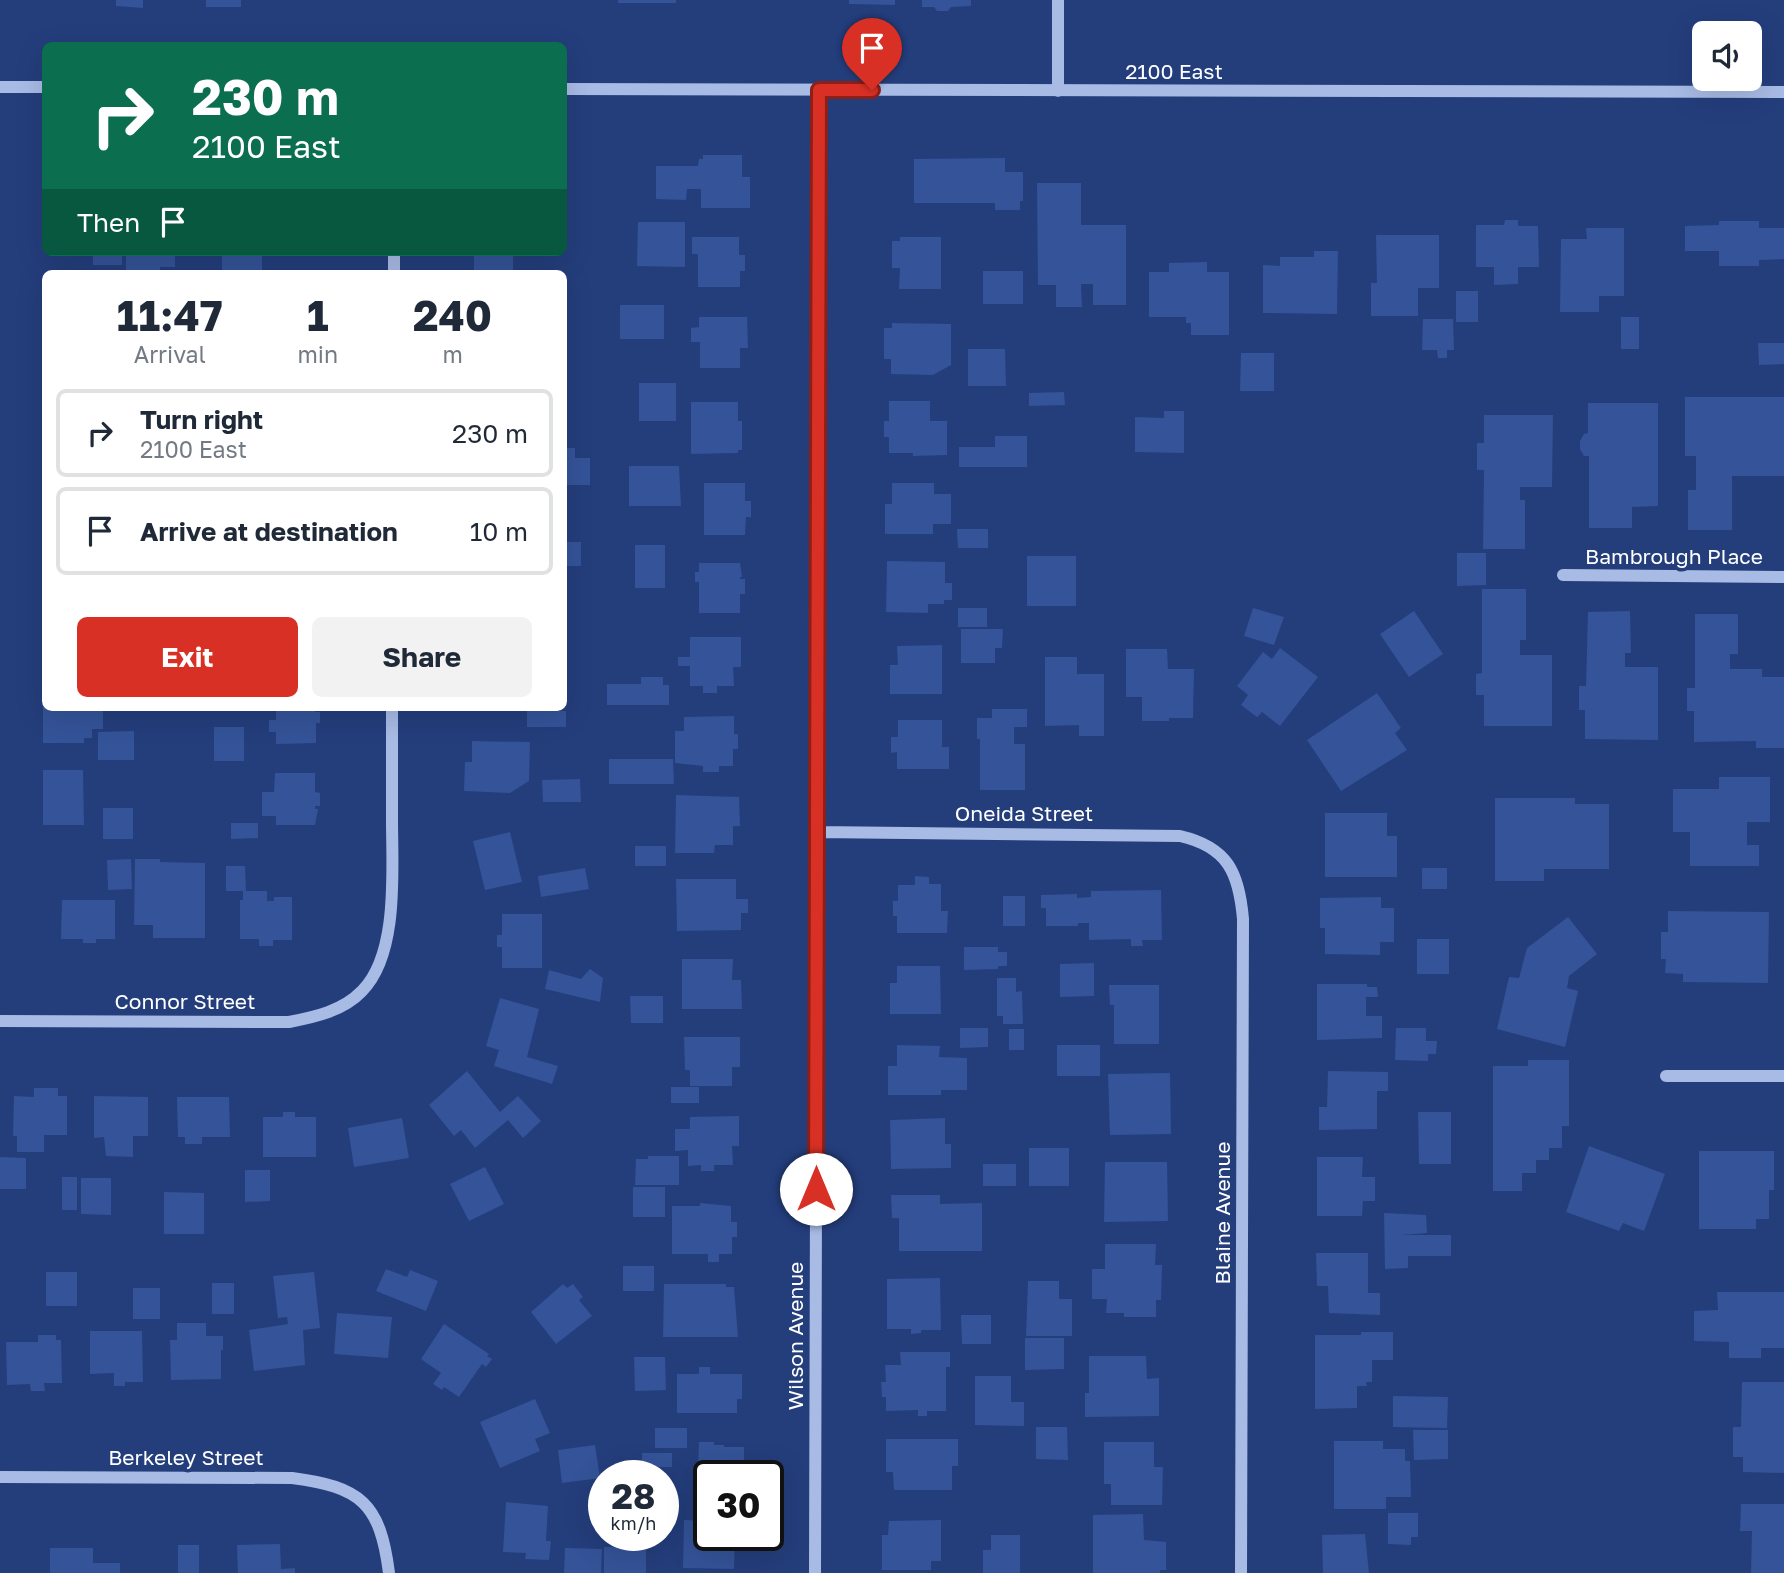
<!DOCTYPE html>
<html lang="en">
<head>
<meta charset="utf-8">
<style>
  body { margin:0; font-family:"Golos Text",sans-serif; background:#f2f2f3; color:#1f2937; height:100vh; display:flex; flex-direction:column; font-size:26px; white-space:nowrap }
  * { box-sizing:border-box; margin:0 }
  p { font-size:23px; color:#747a83 }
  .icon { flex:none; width:38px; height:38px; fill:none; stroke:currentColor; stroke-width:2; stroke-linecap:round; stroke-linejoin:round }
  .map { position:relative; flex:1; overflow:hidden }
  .drawer { position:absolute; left:42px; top:270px; width:525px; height:441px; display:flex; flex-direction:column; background:#fff; border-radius:10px; box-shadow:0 7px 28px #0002 }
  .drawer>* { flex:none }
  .top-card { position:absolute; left:42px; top:42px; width:525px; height:214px; border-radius:10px; box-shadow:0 7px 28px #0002; background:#0b6e4f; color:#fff; overflow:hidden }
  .buttons { position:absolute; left:1692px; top:21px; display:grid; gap:14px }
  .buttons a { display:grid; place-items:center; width:70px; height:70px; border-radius:10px; background:#fff; box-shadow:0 7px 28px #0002; font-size:35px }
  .speed { position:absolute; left:588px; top:1460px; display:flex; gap:14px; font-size:35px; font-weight:700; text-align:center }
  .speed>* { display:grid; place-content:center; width:91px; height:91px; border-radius:50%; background:#fff; box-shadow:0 7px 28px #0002; line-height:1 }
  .speed small { font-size:18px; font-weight:400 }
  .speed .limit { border:4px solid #111; border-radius:10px; background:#fff; color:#111 }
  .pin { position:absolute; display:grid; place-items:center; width:60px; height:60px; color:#fff; margin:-72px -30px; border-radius:50% 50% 50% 0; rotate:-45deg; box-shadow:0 0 7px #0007 }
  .pin .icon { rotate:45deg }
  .me { position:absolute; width:77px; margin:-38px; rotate:0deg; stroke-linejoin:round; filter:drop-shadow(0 0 5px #0008) }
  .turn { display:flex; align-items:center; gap:24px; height:147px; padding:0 35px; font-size:32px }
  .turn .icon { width:91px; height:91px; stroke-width:2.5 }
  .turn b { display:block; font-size:49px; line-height:60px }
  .then { display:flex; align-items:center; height:66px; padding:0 35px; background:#0003; gap:14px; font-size:26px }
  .eta { display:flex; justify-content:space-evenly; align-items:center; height:119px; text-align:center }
  .eta b { font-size:42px; font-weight:700; line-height:49px }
  .primary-button { display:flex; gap:14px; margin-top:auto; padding:14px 35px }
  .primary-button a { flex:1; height:80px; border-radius:10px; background:#d93025; color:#fff; font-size:28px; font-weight:700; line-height:80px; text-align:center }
  .primary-button a+a { background:#f2f2f3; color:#1f2937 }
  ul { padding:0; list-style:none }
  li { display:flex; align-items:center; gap:21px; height:88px; margin:0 14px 10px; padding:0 21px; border:4px solid #e0e1e3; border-radius:10px }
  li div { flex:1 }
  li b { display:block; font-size:26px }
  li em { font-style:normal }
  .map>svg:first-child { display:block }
</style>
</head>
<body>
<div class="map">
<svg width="1784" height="1573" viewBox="0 0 1784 1573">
  <rect width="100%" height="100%" fill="#243e7c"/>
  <path fill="#345398" d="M116 0H143V8L116 6Z
    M206 0H241V7H206Z
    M618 0H676V3H618Z
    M849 0H895V5L849 4Z
    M922 0H971V6L951 7 948 11H937L934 7H922Z
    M703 155H742V177H750V208H701V189H687L686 200 656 199V166H698L699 159H703Z
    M1005 158V172H1023V201H1020V210H995V203H914V159Z
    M1037 183H1081V225H1126V305H1093V284H1081L1082 307H1056V285H1038Z
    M1505 220H1518V226H1538L1539 267H1518V284L1494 285V267H1476V225H1504Z
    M1719 221H1759V228H1784V259L1759 260V266H1719V251H1685V226L1719 225Z
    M638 222H685V267L637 266Z
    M1586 228H1624V296H1599V312H1560L1561 239H1587Z
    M1376 235H1439V288H1418V316H1371V283H1377Z
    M692 237H739V255H745V271H740V287H698V254H692Z
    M900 237H941V289H899L900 268H892V241H900Z
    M1314 251H1338L1337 314 1263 313V265L1280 266V257H1314Z
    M93 252H122V265H93Z
    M126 252H175V267H160V271L126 272Z
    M222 252H262V270H222Z
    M513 252V273H474V253Z
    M1207 262V272H1229V335H1191V323H1186V317H1149V272H1169V263Z
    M983 271H1023V304H983Z
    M1456 291H1478V322H1456Z
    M620 305H664V339H620Z
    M699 317H747L748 348H740V368H700V342H691V328L699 327Z
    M1621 317H1639V349H1621Z
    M1423 319H1453L1454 350H1447V358H1438L1437 350H1422Z
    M892 323 951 324V365L933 375 891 374V359H884V328H892Z
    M1758 343H1784V364L1759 365Z
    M968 349H1005L1006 386H968Z
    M1241 353H1274V391H1240Z
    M639 383H676V421H639Z
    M1064 392 1065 405 1029 406V393Z
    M1685 397H1784V476H1732V530H1688V490H1696V456H1685Z
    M889 401H930V421H947V455L913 456V453H889V437H884V421H889Z
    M691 402H738V421H742V450H738V453L691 454Z
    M1588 403H1658V506L1632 507V528H1589V456H1584L1580 449V441L1584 434 1588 433Z
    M1164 411H1184V453L1135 452V417L1164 418Z
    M1484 415H1553L1552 487H1520V500H1525V549H1483L1484 470H1477V443H1484Z
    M995 436H1027V467H959V447H995Z
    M564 448H575V458H590V485H564Z
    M629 466H679L681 506H629Z
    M704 483H745V501H751V517H746L745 535H704Z
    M892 483H934V494H951V524H933V534H885V504H892Z
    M957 529H988V548H958Z
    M564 542H581V566H564Z
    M635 545H665V588H635Z
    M1457 553H1486V585L1457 586Z
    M1027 556H1076V606H1027Z
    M887 561 945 562V583H952V600H944V604H928V613L886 612Z
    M699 563H740L742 577H740V579H745V594H740V613H699V582H695V572H699Z
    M1482 589H1526V640H1520V655H1552V726H1484V695H1476V674L1482 673Z
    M958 608H987V627H958Z
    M1253 608 1284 617 1274 645 1244 636Z
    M1414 611 1443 654 1409 677 1380 634Z
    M1630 611 1631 653H1625V667H1658V740L1585 739V710H1579V686H1586L1588 612Z
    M1695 614H1738V654H1730V669H1762V677H1784V748H1756V741L1694 742V711H1687V688H1695Z
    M961 629H1003L1002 648H995V663H961Z
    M690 637H741V667H733L734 686H717V693H703V686H690V666H678V657H690Z
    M942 645V694H890V665H898L897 646Z
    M1280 648 1318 677 1280 726 1262 712 1257 717 1241 705 1248 695 1237 686 1263 652 1272 659Z
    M1126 649H1167L1168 669H1194L1193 718H1169V721H1142V697H1126Z
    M1045 657H1077V674H1104V736H1079V725L1045 726Z
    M641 677H663V685H669V705H607V684H641Z
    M43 690H46V707H103V729H92V738H84V743H43Z
    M1377 693 1401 728 1395 733 1407 750 1341 791 1307 740Z
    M276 707H315V712H320V723H316V743L276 744V732H269V720H276Z
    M472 707H512V711H472Z
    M527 707H559V711H566V727H527Z
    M992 709H1027V727H1014V744H1025V790H980V739H977V718H992Z
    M734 716V734H738V749H733V766H719V772H703V766L675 763V731H684V717Z
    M898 720H942V747H949V769H897V752L891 753V737H898Z
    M214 727H244V761H214Z
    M134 731V760H98V732Z
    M472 741 530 742 529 781 510 793 464 791 465 762H472Z
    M609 759H673L674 784H609Z
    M43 770H83L84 825H43Z
    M275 773H315V792L320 793V806H315V809H318L315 825H276V816H262V792H274Z
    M1719 777H1770V822H1747V845H1759V866H1690V832H1673V789H1719Z
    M580 779 581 802H543L542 780Z
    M676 795 739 797 740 826H733V845H715L714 853H675Z
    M1495 798H1575V804H1609V869H1544V881H1495Z
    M103 808H133V839H103Z
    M1325 813H1387V836H1397V877H1325Z
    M231 823H258V838L231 839Z
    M510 832 522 882 485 890 473 841Z
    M635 846H666V866H635Z
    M131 859 132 889 108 890 107 860Z
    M135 859H160V862L205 863V938H153V925H134Z
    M226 866H245L246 891H267V901H274V897H292V940H273V946H259V939H240V900H243V891H226Z
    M585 868 589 889 541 897 538 876Z
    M1422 868H1447V889H1422Z
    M915 876 929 877V884H941V911H948L947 933H897V916H893V901H898V885H915Z
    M676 879H736V899H748V913H741V930L677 931Z
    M1161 890 1162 940H1142L1143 946H1131V939L1089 940V923H1078V926H1046V908H1041V895L1077 894V898L1091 897V891Z
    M1003 896H1025V926H1003Z
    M1381 897V908H1394V942H1380V955L1325 954V928H1320V898Z
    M62 900H115V939H96V943H83V939H61Z
    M1668 911 1769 912 1768 983 1683 982V974L1665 973 1666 959H1661V932H1668Z
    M502 914H542V968H502V947H497V935H502Z
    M1568 917 1597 954 1569 976 1567 988 1578 991 1565 1047 1497 1029 1509 977 1519 978 1527 948Z
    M1417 939H1449V974H1417Z
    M964 947H998V952H1007V966H998V969L964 970Z
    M682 959H733L732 980H741L742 1009H682Z
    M1094 963V996L1060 997V964Z
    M897 966H940L941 1014H890V983H897Z
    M590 969 603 978 600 1002 545 989 549 970 581 979Z
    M997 978H1016V992L1022 991 1023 1024H1003V1016H997Z
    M1317 984H1367V987H1377L1378 997H1366V1016H1382V1038L1317 1040Z
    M1109 985H1159V1044H1114V1005H1110Z
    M630 996H663V1023H631Z
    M500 998 539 1009 527 1057 558 1066 552 1084 494 1066 499 1050 486 1046Z
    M960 1028H988V1047L960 1048Z
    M1396 1028H1426V1041H1437L1436 1054H1428V1061L1395 1060Z
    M1009 1029H1024V1050H1009Z
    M684 1037H740V1067H732V1086H690V1070H685Z
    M897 1045 940 1046 939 1057 967 1058V1090H941V1095H888V1066H897Z
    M1057 1045H1100V1076H1057Z
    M1528 1060H1569V1126H1562V1148H1549V1160H1536V1173H1522V1191H1493V1066H1528Z
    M467 1071 500 1112 518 1096 541 1121 523 1138 508 1120 475 1148 461 1130 454 1136 429 1105Z
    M1328 1071 1388 1072V1091H1377V1129L1319 1130V1107H1327Z
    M1170 1073 1171 1134 1110 1135 1108 1074Z
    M671 1087H699V1103H671Z
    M34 1088H58V1096H67V1135H44V1152H17V1136H13L14 1096 34 1097Z
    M94 1096 148 1097V1136H133V1157L106 1156 104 1137 94 1138Z
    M177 1097H229L230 1137H202V1144H185V1137H178Z
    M283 1112H295V1117H316V1157H263V1117H283Z
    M1418 1112H1451V1164H1419Z
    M739 1116V1146H732L733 1165H714V1171H701V1165L688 1166V1150L675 1151V1129H690V1117Z
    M402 1118 409 1158 354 1167 348 1128Z
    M945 1118V1144H951V1168L891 1169 890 1120Z
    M1589 1146 1665 1174 1644 1231 1623 1223 1619 1231 1566 1212Z
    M1029 1148H1069V1186H1029Z
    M1699 1151H1774V1190H1769V1219H1756V1229H1699Z
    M648 1156H679V1185H635L636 1159H648Z
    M0 1157 26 1158V1189H0Z
    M1317 1157H1363L1362 1177H1375V1201H1363L1362 1216H1317Z
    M1105 1162H1167L1168 1221 1104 1222Z
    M983 1164H1016V1186H983Z
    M485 1167 504 1204 469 1221 450 1184Z
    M245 1170H270V1201L245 1202Z
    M62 1177H77V1210H62Z
    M81 1178H111V1215L81 1214Z
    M633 1187H665V1217H633Z
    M164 1192 204 1193V1234H164Z
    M891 1195H940V1204L982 1203V1251H899V1218H892Z
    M700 1203 731 1206V1222H737V1237H732V1254H719V1262H708V1254H672V1206H700Z
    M1384 1213 1426 1215 1427 1233 1401 1235H1451V1256H1408V1268L1385 1269Z
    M1105 1244H1156L1155 1265H1162L1161 1300H1156V1317H1124V1313H1106L1107 1299H1092V1269H1105Z
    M1316 1253H1368V1293H1380V1315L1329 1313 1328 1286H1317Z
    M623 1266H654V1291H623Z
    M386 1269 407 1277 410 1270 438 1281 426 1311 376 1291Z
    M46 1272H77V1306H46Z
    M314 1272 320 1328 303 1330 305 1365 254 1371 249 1330 288 1324 287 1317 278 1318 273 1276Z
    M940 1278 941 1330H921V1333L911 1334V1329H887V1279Z
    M1028 1281H1059V1299H1072V1336H1026Z
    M212 1283H234V1314H212Z
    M563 1284 567 1288 573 1284 583 1297 579 1300 592 1316 556 1344 531 1312Z
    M664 1284H726V1287H734L738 1337H663Z
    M133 1288H160V1319H133Z
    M1717 1292H1784V1348H1761V1358H1729V1342L1694 1341V1311L1718 1310Z
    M337 1313 392 1317 388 1358 334 1354Z
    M961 1315H991V1344H962Z
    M177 1323H206V1336H223V1350H221V1379L171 1380 170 1340H177Z
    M444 1324 489 1354 487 1356 492 1359 486 1367 482 1364 459 1397 444 1387 442 1390 433 1384 441 1373 421 1359Z
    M90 1331H142L143 1382H125V1386H114V1373L90 1374Z
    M1361 1332H1393V1360H1372V1382H1366L1367 1386H1357V1408L1315 1409V1335H1361Z
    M38 1335H56V1340H61L62 1383H44L45 1391H31L30 1384 7 1385 6 1342H38Z
    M1025 1338H1064V1369L1025 1370Z
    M900 1352H950V1367H946V1411H927V1416H918V1410L886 1411V1397H882L881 1382H886L885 1365H901Z
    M1089 1356H1146L1147 1379 1159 1378V1416L1085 1417V1393H1089Z
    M634 1357H665L666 1390 635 1391Z
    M699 1367H710V1374H742V1399H737V1413H677V1374H699Z
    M975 1376H1011V1402H1024V1426L975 1425Z
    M1742 1382H1784V1473L1743 1472V1457H1733V1427H1741Z
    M1393 1396 1448 1397 1447 1428 1393 1427Z
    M535 1399 550 1433 535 1439 540 1451 500 1468 480 1422Z
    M1036 1427H1067L1068 1460 1036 1459Z
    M655 1428H687V1448H655Z
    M1413 1430H1448V1459L1414 1460Z
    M886 1439H958V1466H952V1490H894L893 1472H886Z
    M1334 1441H1383V1449H1405V1461H1410L1411 1497H1386V1509H1334Z
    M699 1442H714V1445H724V1447H744V1475H709V1495H697Z
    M1104 1442H1154V1467H1163L1162 1505H1111V1484H1104Z
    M595 1445 600 1478 562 1483 558 1450Z
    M642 1453H672V1467H642Z
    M506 1502 548 1506 546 1541H551L549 1560 525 1559 526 1553 503 1552Z
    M1741 1504H1784V1573H1751L1752 1531H1740Z
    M1388 1513H1418V1537H1411V1545L1388 1544Z
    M1143 1514 1144 1540 1166 1542V1570H1160V1573H1093V1515Z
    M684 1520 709 1521V1535H735L734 1569 683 1568Z
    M941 1520V1561H931V1570H882V1535H888L889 1521Z
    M1365 1534 1369 1573H1323L1322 1535Z
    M991 1535H1020V1573H983V1550H991Z
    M280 1544 281 1569 295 1568V1573H238L237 1545Z
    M178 1545H199V1573H178Z
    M604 1547H646V1573H604Z
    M50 1548H93V1563H120V1573H50Z
    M565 1548 602 1549 601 1573H564Z"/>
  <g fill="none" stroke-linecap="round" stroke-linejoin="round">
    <path stroke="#a8bbe5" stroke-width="12" d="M1058 0V91
      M0 87H46
      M564 89 1784 92
      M394 273V252
      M1563 575 1784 577
      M817 832 1180 836C1228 847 1239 873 1243 919L1241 1573
      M0 1021 289 1022C315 1017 343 1011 362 991 399 954 392 869 392 820 392 782 392 745 392 707
      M1666 1076H1784
      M0 1477 292 1478C361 1487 380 1503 389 1573
      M815 1573 819 90"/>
  </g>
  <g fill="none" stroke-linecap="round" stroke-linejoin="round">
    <defs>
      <path id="route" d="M816 1189 819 90H872"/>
    </defs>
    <use href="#route" stroke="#8d1f18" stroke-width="18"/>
    <use href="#route" stroke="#d93025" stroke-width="12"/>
  </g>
  <g text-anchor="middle" stroke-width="7" stroke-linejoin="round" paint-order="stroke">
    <g font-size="21" fill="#fff" stroke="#243e7c">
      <text x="1174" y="79">2100 East</text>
      <text x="1674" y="564">Bambrough Place</text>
      <text x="1024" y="821">Oneida Street</text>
      <text x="185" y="1009">Connor Street</text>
      <text transform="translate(1223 1213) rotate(-90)" y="7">Blaine Avenue</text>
      <text transform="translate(796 1336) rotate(-90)" y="7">Wilson Avenue</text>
      <text x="186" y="1465">Berkeley Street</text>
    </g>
  </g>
</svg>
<div class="buttons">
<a><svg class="icon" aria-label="sound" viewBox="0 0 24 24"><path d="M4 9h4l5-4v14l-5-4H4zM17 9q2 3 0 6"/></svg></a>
</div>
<div class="speed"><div>28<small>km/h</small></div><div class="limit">30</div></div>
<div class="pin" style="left:872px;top:90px;background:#d93025"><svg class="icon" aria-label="arrive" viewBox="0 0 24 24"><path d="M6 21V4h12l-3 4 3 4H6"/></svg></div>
<svg class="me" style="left:816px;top:1189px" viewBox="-20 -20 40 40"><circle r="19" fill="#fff"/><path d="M0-13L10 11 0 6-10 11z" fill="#d93025"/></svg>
<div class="top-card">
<div class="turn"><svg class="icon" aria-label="right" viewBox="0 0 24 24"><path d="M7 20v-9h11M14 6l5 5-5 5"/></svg><div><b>230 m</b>2100 East</div></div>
<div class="then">Then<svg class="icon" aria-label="arrive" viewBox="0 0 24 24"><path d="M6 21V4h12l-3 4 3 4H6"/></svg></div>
</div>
<section class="drawer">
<div class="eta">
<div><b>11:47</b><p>Arrival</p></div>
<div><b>1</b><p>min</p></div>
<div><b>240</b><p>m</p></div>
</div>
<ul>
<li><svg class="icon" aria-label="right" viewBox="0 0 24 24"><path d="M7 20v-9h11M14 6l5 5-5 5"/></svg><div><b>Turn right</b><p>2100 East</p></div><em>230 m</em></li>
<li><svg class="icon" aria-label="arrive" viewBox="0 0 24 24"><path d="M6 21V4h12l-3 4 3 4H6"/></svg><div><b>Arrive at destination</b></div><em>10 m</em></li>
</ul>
<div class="primary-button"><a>Exit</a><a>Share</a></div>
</section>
</div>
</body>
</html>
